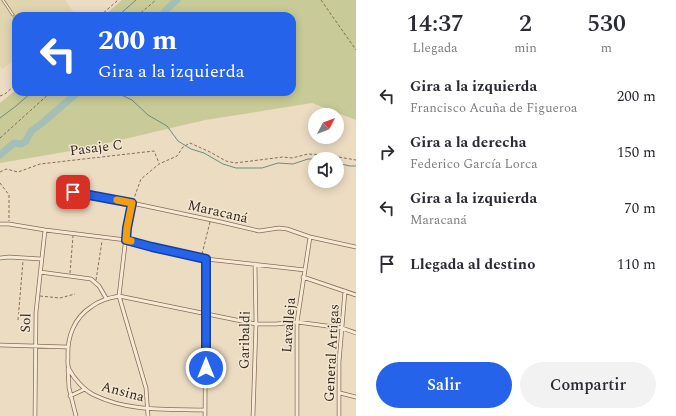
<!DOCTYPE html>
<html lang="es">
<head>
<meta charset="utf-8">
<style>
  body { margin:0; font-family:Spectral,serif; background:#f2f2f3; color:#2b2b33; height:100vh; display:flex; flex-direction:column; font-size:15px; white-space:nowrap }
  * { box-sizing:border-box; margin:0 }
  p { font-size:13px; color:#7c7c81 }
  .icon { flex:none; width:22px; height:22px; fill:none; stroke:currentColor; stroke-width:2; stroke-linecap:round; stroke-linejoin:round }
  .map { position:relative; flex:1; overflow:hidden }
  .details { display:flex; flex-direction:column; background:#fff; width:320px }
  .details>* { flex:none }
  .hud { position:absolute; left:12px; top:12px; width:284px; height:84px; border-radius:12px; box-shadow:0 2px 10px #0003; background:#2563eb; color:#fff; overflow:hidden }
  .needle { width:26px; rotate:49deg }
  .controls { position:absolute; left:308px; top:108px; display:grid; gap:8px }
  .controls a { display:grid; place-items:center; width:36px; height:36px; border-radius:50%; background:#fff; box-shadow:0 2px 10px #0003; font-size:20px }
  .pin { position:absolute; display:grid; place-items:center; width:34px; height:34px; color:#fff; margin:-17px; border-radius:8px; box-shadow:0 2px 6px #0006 }
  .me { position:absolute; width:44px; margin:-22px; rotate:0deg; stroke-linejoin:round; filter:drop-shadow(0 0 3px #0008) }
  .turn { display:flex; align-items:center; gap:14px; height:84px; padding:0 20px; font-size:18px }
  .turn .icon { width:52px; height:52px; stroke-width:2.5 }
  .turn b { display:block; font-size:28px; line-height:34px }
  .eta { display:flex; justify-content:space-evenly; align-items:center; height:68px; text-align:center }
  .eta b { font-size:24px; font-weight:600; line-height:28px }
  .cta { display:flex; gap:8px; margin-top:auto; padding:8px 20px }
  .cta a { flex:1; height:46px; border-radius:24px; background:#2563eb; color:#fff; font-size:16px; font-weight:600; line-height:46px; text-align:center }
  .cta a+a { background:#f2f2f3; color:#2b2b33 }
  ul { padding:0; list-style:none }
  li { display:flex; align-items:center; gap:12px; height:56px; padding:0 20px }
  li div { flex:1 }
  li b { display:block; font-size:15px }
  li em { font-style:normal }
  main { display:flex; flex:1; min-height:0 }
  .map>svg:first-child { display:block }
</style>
</head>
<body>
<main>
<div class="map">
<svg width="356" height="416" viewBox="0 0 356 416">
  <rect width="100%" height="100%" fill="#ecdcc2"/>
  <path fill="#e1d5b0" d="M0 0H65L76 16H16V59L2 69 0 66Z"/>
  <path fill="#c8ca97" d="M122 0H356V120L312 103 205 120 82 149 0 163V103L16 90V92H292V16H104Z"/>
  <g fill="none" stroke-linecap="round" stroke-linejoin="round">
    <path stroke="#6c8c81" stroke-width="1" d="M118 16 136 0
      M115 92 132 100 148 115 167 126 178 141 191 149 204 153 223 164 236 168H262L278 163 293 164 308 159H315
      M0 118 16 106 32 92
      M337 163 350 166H356"/>
    <path stroke="#a4bfb5" stroke-width="7" d="M162 16 167 9 177 0
      M0 155 14 143 21 144 26 141 31 131 41 124 78 92"/>
    <defs>
      <path id="lane" d="M3 0 13 15"/>
      <path id="street" d="M73 192 113 199 221 222 259 231 279 228 287 229 310 237 356 247
        M132 203 127 228 119 296 146 388 148 416
        M0 224H9L45 230 126 240 152 247 206 259 305 270
        M0 258 9 257 41 259
        M40 272 91 279 99 286 106 298
        M303 277 356 295
        M0 345 67 347
        M68 369 69 388 76 416
        M340 393 356 397
        M70 396 85 389
        M205 410C167 409 129 412 94 395 84 390 74 379 69 369 67 365 68 360 68 357 67 337 74 318 91 307 100 300 109 298 119 296L256 324H276L297 322 342 328 356 333
        M35 416 36 312 45 230
        M205 416 206 259
        M253 416 256 324 255 264
        M297 416V322L310 237
        M339 416V362L345 291"/>
    </defs>
    <use href="#lane" stroke="#856d5a" stroke-width="3"/>
    <use href="#street" stroke="#856d5a" stroke-width="4.5"/>
    <path stroke="#856d5a" stroke-width="1" stroke-dasharray="3 2" stroke-linecap="butt" d="M321 0 356 50
      M100 16 118 0
      M137 16 156 0
      M0 96 5 94 16 84
      M0 138 51 92
      M0 172 6 169 18 172 40 164 154 151 159 163
      M0 183 9 195V221
      M133 201 141 179 159 164 177 156 183 147 190 143 210 152 226 161 235 163 283 157 292 158 308 154 327 155 356 160
      M202 254 210 222
      M70 273 73 236
      M96 280 102 241
      M40 296 60 298 75 294
      M18 320 23 261"/>
    <use href="#lane" stroke="#f7ead5" stroke-width="1.5"/>
    <use href="#street" stroke="#f7ead5" stroke-width="3"/>
  </g>
  <g fill="none" stroke-linecap="round" stroke-linejoin="round">
    <defs>
      <path id="route" d="M73 192 132 203 127 228 126 240 152 247 206 259V368"/>
    </defs>
    <use href="#route" stroke="#184099" stroke-width="10"/>
    <use href="#route" stroke="#2563eb" stroke-width="7"/>
    <path stroke="#f59e0b" stroke-width="7" d="M117 200 132 203 127 228 126 240 131 241"/>
  </g>
  <g text-anchor="middle" stroke-width="3" stroke-linejoin="round" paint-order="stroke">
    <g font-size="14" fill="#35271e" stroke="#f4e7d1">
      <text transform="translate(96 147) rotate(-7)" y="5">Pasaje C</text>
      <text transform="translate(218 211) rotate(13)" y="5">Maracaná</text>
      <text transform="translate(25 323) rotate(-88)" y="5">Sol</text>
      <text transform="translate(288 325) rotate(-86)" y="5">Lavalleja</text>
      <text transform="translate(244 340) rotate(-89)" y="5">Garibaldi</text>
      <text transform="translate(331 353) rotate(-87)" y="5">General Artigas</text>
      <text transform="translate(123 391) rotate(15)" y="5">Ansina</text>
    </g>
  </g>
</svg>
<div class="controls">
<a><svg class="needle" viewBox="-14 -14 28 28"><path d="M0-13l5 13h-10z" fill="#e53935"/><path d="M0 13l5-13h-10z" fill="#7c7c81"/></svg></a>
<a><svg class="icon" aria-label="sound" viewBox="0 0 24 24"><path d="M4 9h4l5-4v14l-5-4H4zM17 9q2 3 0 6"/></svg></a>
</div>
<div class="pin" style="left:73px;top:192px;background:#d93025"><svg class="icon" aria-label="arrive" viewBox="0 0 24 24"><path d="M6 21V4h12l-3 4 3 4H6"/></svg></div>
<svg class="me" style="left:206px;top:368px" viewBox="-20 -20 40 40"><circle r="17" fill="#2563eb" stroke="#fff" stroke-width="3"/><path d="M0-11L8 9 0 5-8 9z" fill="#fff"/></svg>
<div class="hud">
<div class="turn"><svg class="icon" aria-label="left" viewBox="0 0 24 24"><path d="M17 20v-9H6M10 6l-5 5 5 5"/></svg><div><b>200 m</b>Gira a la izquierda</div></div>
</div>
</div>
<section class="details">
<div class="eta">
<div><b>14:37</b><p>Llegada</p></div>
<div><b>2</b><p>min</p></div>
<div><b>530</b><p>m</p></div>
</div>
<ul>
<li><svg class="icon" aria-label="left" viewBox="0 0 24 24"><path d="M17 20v-9H6M10 6l-5 5 5 5"/></svg><div><b>Gira a la izquierda</b><p>Francisco Acuña de Figueroa</p></div><em>200 m</em></li>
<li><svg class="icon" aria-label="right" viewBox="0 0 24 24"><path d="M7 20v-9h11M14 6l5 5-5 5"/></svg><div><b>Gira a la derecha</b><p>Federico García Lorca</p></div><em>150 m</em></li>
<li><svg class="icon" aria-label="left" viewBox="0 0 24 24"><path d="M17 20v-9H6M10 6l-5 5 5 5"/></svg><div><b>Gira a la izquierda</b><p>Maracaná</p></div><em>70 m</em></li>
<li><svg class="icon" aria-label="arrive" viewBox="0 0 24 24"><path d="M6 21V4h12l-3 4 3 4H6"/></svg><div><b>Llegada al destino</b></div><em>110 m</em></li>
</ul>
<div class="cta"><a>Salir</a><a>Compartir</a></div>
</section>
</main>
</body>
</html>
